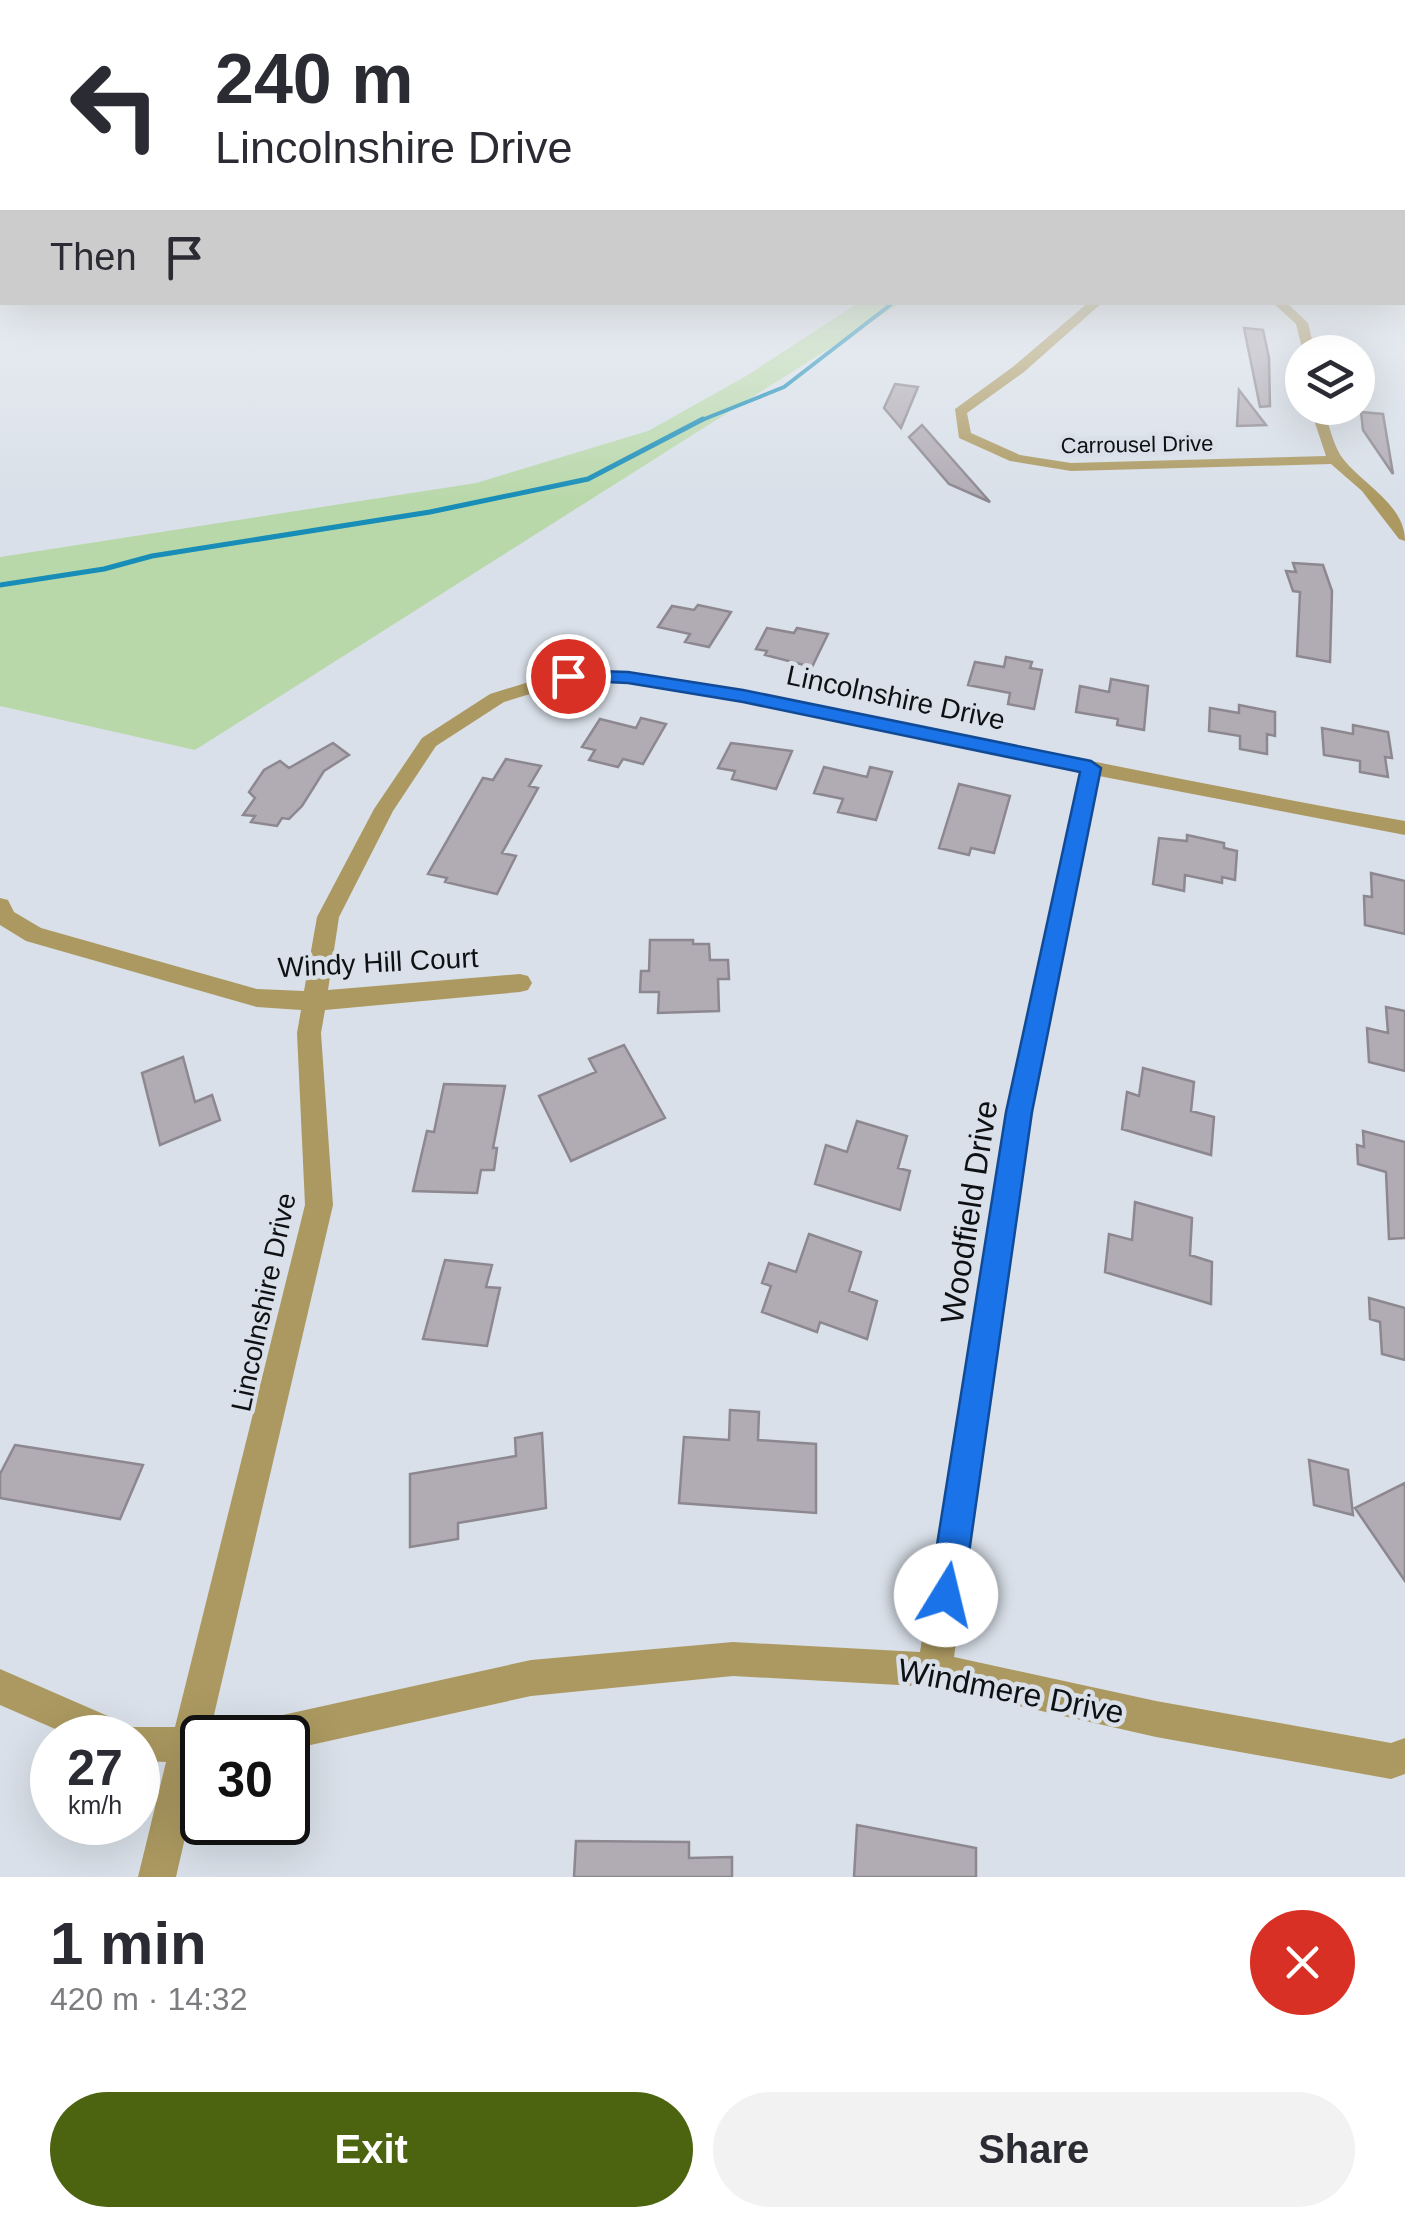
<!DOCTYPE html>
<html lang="en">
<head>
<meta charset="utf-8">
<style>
  body { margin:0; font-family:Helvetica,sans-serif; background:#f2f2f3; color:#2b2b33; height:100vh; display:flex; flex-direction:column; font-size:38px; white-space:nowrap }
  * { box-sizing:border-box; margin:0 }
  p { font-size:32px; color:#7c7c81 }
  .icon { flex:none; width:55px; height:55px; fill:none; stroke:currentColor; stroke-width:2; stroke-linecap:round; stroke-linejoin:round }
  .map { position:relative; height:1877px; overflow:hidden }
  .sheet { display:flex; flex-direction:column; background:#fff; flex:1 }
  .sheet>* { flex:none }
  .top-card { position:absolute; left:0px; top:0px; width:1405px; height:305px; box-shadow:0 10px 40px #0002; background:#fff; color:#2b2b33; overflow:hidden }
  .tools { position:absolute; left:1285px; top:335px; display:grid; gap:20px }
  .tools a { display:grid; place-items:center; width:90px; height:90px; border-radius:50%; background:#fff; box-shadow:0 10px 40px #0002; font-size:50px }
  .speed { position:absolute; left:30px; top:1715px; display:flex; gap:20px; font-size:50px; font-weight:700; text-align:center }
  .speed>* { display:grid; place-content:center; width:130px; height:130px; border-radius:50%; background:#fff; box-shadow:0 10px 40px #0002; line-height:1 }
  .speed small { font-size:25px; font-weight:400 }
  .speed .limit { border:5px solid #111; border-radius:15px; background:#fff; color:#111 }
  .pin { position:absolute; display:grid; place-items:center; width:85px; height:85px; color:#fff; margin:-42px; border:5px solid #fff; border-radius:50%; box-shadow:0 2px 10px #0007 }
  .me { position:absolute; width:110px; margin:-55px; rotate:9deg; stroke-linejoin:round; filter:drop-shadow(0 0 8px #0008) }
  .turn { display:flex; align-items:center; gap:35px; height:210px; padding:0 50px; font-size:45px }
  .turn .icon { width:130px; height:130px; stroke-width:2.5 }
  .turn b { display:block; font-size:70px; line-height:85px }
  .then { display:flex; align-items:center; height:95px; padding:0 50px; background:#0003; gap:20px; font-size:38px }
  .round { display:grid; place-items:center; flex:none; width:105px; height:105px; border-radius:52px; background:#f2f2f3 }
  .head { display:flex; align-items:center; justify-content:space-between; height:170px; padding:0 50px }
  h1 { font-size:60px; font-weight:700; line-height:75px }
  .button { display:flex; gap:20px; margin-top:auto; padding:20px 50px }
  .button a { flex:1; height:115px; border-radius:60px; background:#4c6310; color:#fff; font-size:40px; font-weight:700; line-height:115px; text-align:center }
  .button a+a { background:#f2f2f3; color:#2b2b33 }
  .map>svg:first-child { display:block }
</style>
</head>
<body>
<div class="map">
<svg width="1405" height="1877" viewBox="0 0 1405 1877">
  <rect width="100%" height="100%" fill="#d9e0e9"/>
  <path fill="#b9d8aa" d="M858 303H901L195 750 0 706V557L476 483 648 431 746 376Z"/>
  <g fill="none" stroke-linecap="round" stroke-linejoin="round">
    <path stroke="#178db7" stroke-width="4" d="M697 422 784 387 894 302"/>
    <path stroke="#178db7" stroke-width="5" d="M0 585 104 569 152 556 430 512 588 479 703 419"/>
  </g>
  <path fill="#b1abb4" stroke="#8d8890" stroke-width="2.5" d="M1244 328 1263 330 1269 358 1270 406 1260 407Z
    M895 384 918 387 901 428 884 408Z
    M1239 390 1266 425 1237 426Z
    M1361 412 1383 414 1393 474 1363 430Z
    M922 425 990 502 949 484 909 437Z
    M1293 563 1323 565 1332 591 1330 662 1297 656 1300 592 1293 591 1286 571 1296 572Z
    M698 605 731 612 709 647 685 642 690 634 658 627 672 606 694 610Z
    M767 628 794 633 797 628 828 634 812 667 765 655 767 651 756 649Z
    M1006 657 1032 662 1030 668 1042 670 1034 709 1008 704 1010 693 968 685 975 662 1004 667Z
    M1111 679 1148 686 1144 730 1117 725 1118 719 1076 712 1080 686 1109 692Z
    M1239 705 1275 712V736L1267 734V754L1240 749V736L1209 731 1210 708 1239 713Z
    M641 718 666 724 643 764 623 759 618 767 589 760 595 750 582 747 600 719 636 728Z
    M1353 725 1388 732 1392 758 1385 757 1388 777 1360 772V761L1324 755 1322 728 1353 734Z
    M333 743 349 755 324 771 302 806 289 819 282 818 277 826 251 822 255 816 243 815 255 798 249 792 264 770 280 761 289 768Z
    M731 743 792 751 776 789 732 779 735 771 718 768Z
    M506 759 541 766 529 786 538 788 502 853 516 856 497 894 445 882 447 878 428 874 483 778 493 780Z
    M824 767 867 777 870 767 892 772 876 820 838 812 843 799 814 793Z
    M959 784 1010 796 994 853 971 848 969 855 939 848Z
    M1187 835 1224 843V848L1237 851 1235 880 1222 877V883L1185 875 1184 891 1153 884 1159 838 1187 841Z
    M1371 873 1405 881V934L1365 925 1364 896 1372 897Z
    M650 940H693V944H709L710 960H728L729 979H718L719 1011 658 1013 659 992H640L641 971H649Z
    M1386 1007 1405 1011V1071L1369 1062 1367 1028 1388 1033Z
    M624 1045 665 1118 571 1161 539 1096 596 1072 589 1059Z
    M183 1057 195 1102 212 1095 220 1120 160 1145 142 1073Z
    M1143 1068 1194 1082 1191 1111 1214 1117 1211 1155 1122 1129 1127 1092 1139 1096Z
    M444 1084 505 1086 493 1148H497L494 1170H481L477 1193 413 1191 427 1131 434 1132Z
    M857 1121 907 1136 898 1168 910 1171 900 1210 815 1184 826 1145 847 1152Z
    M1363 1131 1405 1142V1238L1389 1239 1386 1172 1358 1164 1357 1145 1364 1147Z
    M1135 1202 1192 1218 1190 1255 1212 1262 1211 1304 1105 1272 1109 1234 1132 1240Z
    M809 1234 861 1252 849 1291 877 1301 867 1339 820 1322 817 1332 762 1312 771 1286 762 1283 769 1263 796 1272Z
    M445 1260 492 1265 486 1287 500 1288 487 1346 423 1339Z
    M1369 1298 1405 1308V1360L1382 1354 1380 1322 1370 1319Z
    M730 1410 759 1412 758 1440 816 1444V1513L679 1503 684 1437 729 1440Z
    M542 1433 546 1508 458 1523V1539L410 1547V1474L516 1456 515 1438Z
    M15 1445 143 1465 120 1519 0 1498V1474Z
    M1309 1460 1348 1470 1353 1515 1314 1505Z
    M1405 1483V1581L1355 1508Z
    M857 1825 976 1848V1877H854Z
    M576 1841 689 1842V1858L732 1857V1877H574Z"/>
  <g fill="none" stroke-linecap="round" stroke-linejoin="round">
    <path fill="#ac9961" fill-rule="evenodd" d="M1089 302H1103L1024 372 967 413 971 433 1020 455 1071 463 1326 456 1310 408H1323C1329 423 1333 447 1344 460 1364 485 1405 505 1405 541L1399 539 1362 491 1331 464 1071 471 1010 461 959 438 955 409 1014 366Z
      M1272 302H1286L1308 323 1315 352H1303L1296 324Z
      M568 670C684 672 799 702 913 725 1077 758 1240 792 1405 821V835L1099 776 1032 1112 954 1657 1156 1701 1391 1743 1405 1738V1774L1391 1779 1156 1737 935 1687 733 1676 531 1696 288 1750V1738H242L247 1725 260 1720 531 1660 733 1642 920 1652 1006 1112 1080 772 743 702 628 683 569 682 504 702 436 746 393 811 339 917 328 990 520 974 528 976 532 983 528 990 520 992 325 1010 321 1033 333 1205 210 1732 214 1738H202V1764L176 1877H138L166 1762 138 1761V1738H76L0 1705V1669L133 1727H175L305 1205 297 1033 301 1010 257 1007 26 941 0 925V898L8 900 14 912 41 928 257 989 304 991 317 917 374 809 422 738 490 694Z"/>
  </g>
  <linearGradient id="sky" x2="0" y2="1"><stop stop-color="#54a4d4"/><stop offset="0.47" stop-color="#eef1f5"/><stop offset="1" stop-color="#eef1f5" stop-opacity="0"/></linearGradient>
  <rect width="1405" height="499" fill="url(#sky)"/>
  <path fill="#1a73e8" stroke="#114b97" stroke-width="2.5" d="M568 670 628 672 743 690 1091 761 1101 768 1032 1112 963 1595 958 1607 946 1612 934 1607 929 1595 1006 1112 1080 772 743 702 628 683 562 680 559 676Z"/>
  <g text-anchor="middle" stroke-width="9" stroke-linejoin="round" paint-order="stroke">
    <g font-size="22" fill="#0e1013" stroke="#d9e0e9">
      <text transform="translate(1137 444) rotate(-1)" y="8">Carrousel Drive</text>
    </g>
    <g font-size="28" fill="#0e1013" stroke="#d9e0e9">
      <text transform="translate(896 697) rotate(12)" y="10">Lincolnshire Drive</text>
      <text transform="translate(378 962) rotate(-3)" y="10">Windy Hill Court</text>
      <text transform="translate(263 1302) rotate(-78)" y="10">Lincolnshire Drive</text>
    </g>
    <g font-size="32" fill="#0e1013" stroke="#d9e0e9">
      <text transform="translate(969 1212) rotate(-81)" y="11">Woodfield Drive</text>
      <text transform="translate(1011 1691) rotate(11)" y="11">Windmere Drive</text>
    </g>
  </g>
</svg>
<div class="tools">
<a><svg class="icon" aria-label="layers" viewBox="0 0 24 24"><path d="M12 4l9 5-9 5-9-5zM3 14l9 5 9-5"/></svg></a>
</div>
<div class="speed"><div>27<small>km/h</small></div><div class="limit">30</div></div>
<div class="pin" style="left:568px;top:676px;background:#d93025"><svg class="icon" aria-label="arrive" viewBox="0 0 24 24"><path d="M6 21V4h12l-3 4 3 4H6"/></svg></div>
<svg class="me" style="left:946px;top:1595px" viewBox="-20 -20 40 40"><circle r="19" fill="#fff"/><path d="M0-13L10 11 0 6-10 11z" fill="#1a73e8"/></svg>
<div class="top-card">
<div class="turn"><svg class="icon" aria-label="left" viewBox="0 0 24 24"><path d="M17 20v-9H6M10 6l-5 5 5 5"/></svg><div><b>240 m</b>Lincolnshire Drive</div></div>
<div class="then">Then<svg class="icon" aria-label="arrive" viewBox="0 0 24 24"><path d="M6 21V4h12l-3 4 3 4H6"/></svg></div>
</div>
</div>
<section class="sheet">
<div class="head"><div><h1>1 min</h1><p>420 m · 14:32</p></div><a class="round" style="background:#d93025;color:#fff"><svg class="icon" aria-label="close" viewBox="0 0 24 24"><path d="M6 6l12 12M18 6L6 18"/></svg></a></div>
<div class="button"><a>Exit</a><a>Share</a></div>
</section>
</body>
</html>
